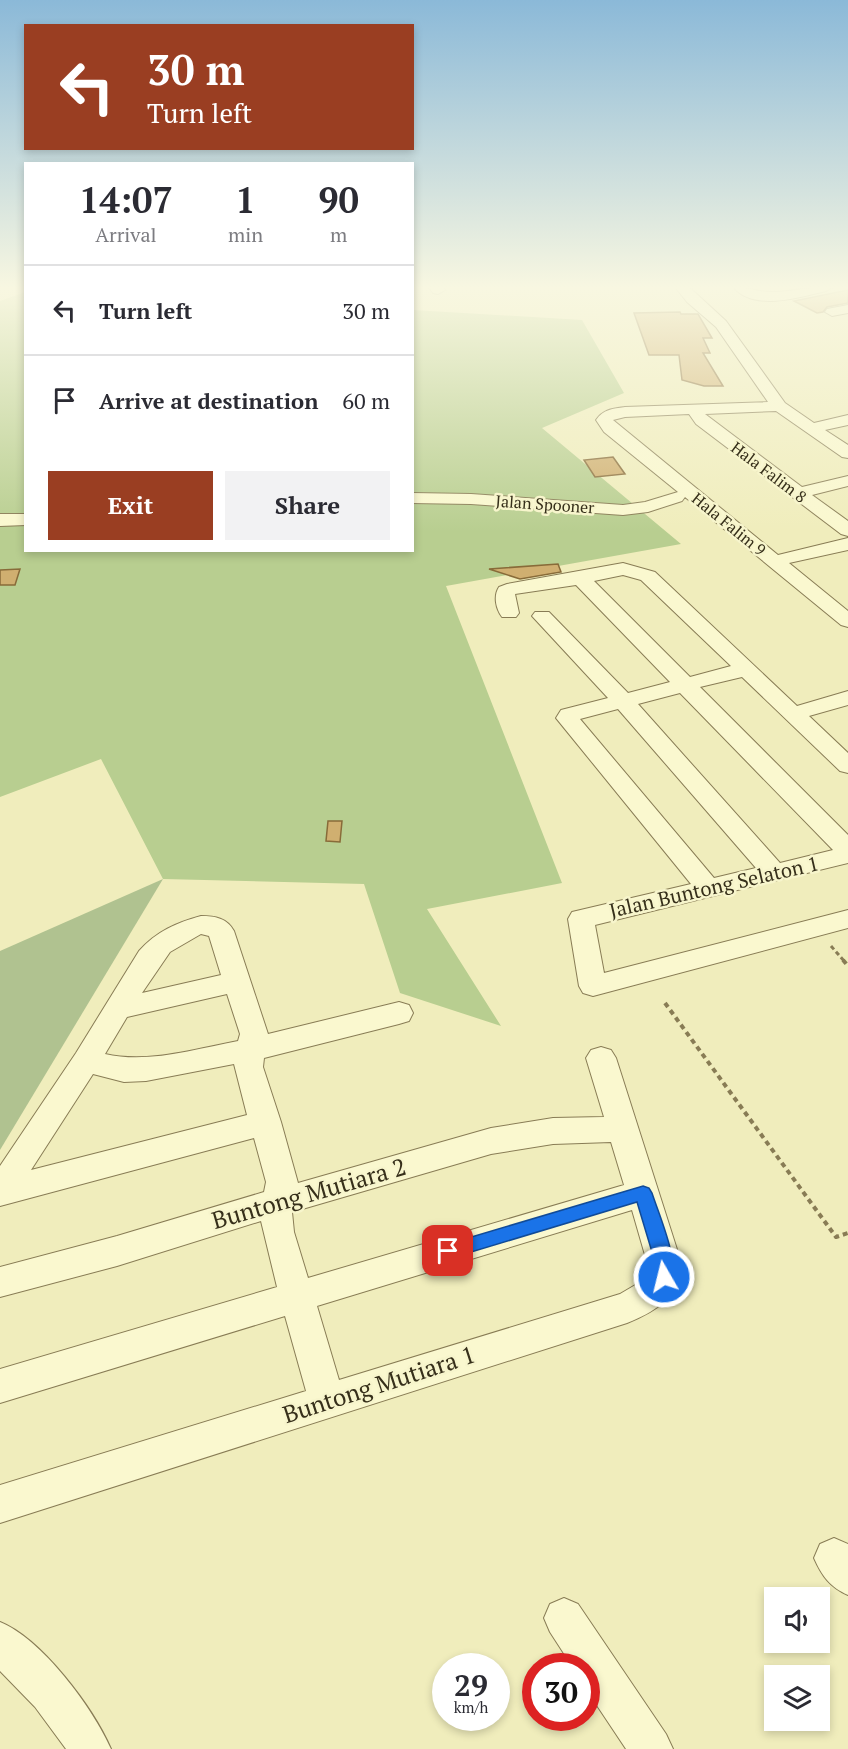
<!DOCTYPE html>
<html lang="en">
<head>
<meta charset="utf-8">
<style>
  body { margin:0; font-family:"PT Serif",serif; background:#f2f2f3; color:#2b2b33; height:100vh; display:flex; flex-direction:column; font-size:22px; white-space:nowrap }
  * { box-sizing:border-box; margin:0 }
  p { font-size:20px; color:#7c7c81 }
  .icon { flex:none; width:33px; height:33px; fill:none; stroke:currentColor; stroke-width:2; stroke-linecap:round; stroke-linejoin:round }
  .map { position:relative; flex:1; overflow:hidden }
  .details { position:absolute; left:24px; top:162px; width:390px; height:390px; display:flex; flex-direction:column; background:#fff; border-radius:0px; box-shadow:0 3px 9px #0003 }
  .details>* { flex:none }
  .guide { position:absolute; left:24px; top:24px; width:390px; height:126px; border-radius:0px; box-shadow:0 3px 9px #0003; background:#9a3e22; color:#fff; overflow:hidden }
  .controls { position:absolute; left:764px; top:1587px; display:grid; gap:12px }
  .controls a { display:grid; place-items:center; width:66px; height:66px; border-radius:0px; background:#fff; box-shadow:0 3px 9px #0003; font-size:30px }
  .speed { position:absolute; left:432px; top:1653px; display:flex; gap:12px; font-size:30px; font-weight:700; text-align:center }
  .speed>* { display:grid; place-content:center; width:78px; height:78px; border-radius:50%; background:#fff; box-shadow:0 3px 9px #0003; line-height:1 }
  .speed small { font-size:15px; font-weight:400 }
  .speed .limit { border:9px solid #d22; background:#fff; color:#111 }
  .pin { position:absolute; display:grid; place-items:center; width:51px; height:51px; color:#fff; margin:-26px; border-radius:12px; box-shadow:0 3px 9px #0006 }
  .me { position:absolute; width:66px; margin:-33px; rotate:352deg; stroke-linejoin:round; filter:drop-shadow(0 0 4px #0008) }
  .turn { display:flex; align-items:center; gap:21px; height:126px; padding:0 24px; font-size:27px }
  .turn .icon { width:78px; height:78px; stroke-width:2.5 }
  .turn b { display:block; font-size:42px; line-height:51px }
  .eta { display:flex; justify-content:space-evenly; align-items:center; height:102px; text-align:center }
  .eta b { font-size:36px; font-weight:700; line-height:42px }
  .primary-button { display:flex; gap:12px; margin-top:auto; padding:12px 24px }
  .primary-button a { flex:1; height:69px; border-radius:0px; background:#9a3e22; color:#fff; font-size:24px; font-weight:700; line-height:69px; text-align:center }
  .primary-button a+a { background:#f2f2f3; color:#2b2b33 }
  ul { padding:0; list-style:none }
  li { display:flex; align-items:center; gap:18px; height:90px; padding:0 24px; border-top:2px solid #e1e1e2 }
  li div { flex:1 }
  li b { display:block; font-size:22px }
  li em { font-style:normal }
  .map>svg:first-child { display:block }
</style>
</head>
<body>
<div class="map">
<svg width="848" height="1749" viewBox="0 0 848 1749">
  <rect width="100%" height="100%" fill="#f0edbc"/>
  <path fill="#b8ce90" d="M25 292 26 550H412L413 310 582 320 624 393 542 428 681 544 446 586 562 883 427 909 501 1026 400 993 364 884 163 879 101 759 0 797V301Z"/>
  <path fill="#b0c290" d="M163 879 0 1150V951Z"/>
  <path fill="#d0af70" stroke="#886b39" stroke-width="1.5" d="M848 290V303L827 307 823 312 817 313 794 301Z
    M680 312 681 314H698L712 338H703L710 353H703L723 386H704L682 380 679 355H649L634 313Z
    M613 457 625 474 595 477 584 460Z
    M558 564 561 572 520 579 489 569Z
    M20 569 15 585H0V570Z
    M328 821H342L340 842 326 841Z"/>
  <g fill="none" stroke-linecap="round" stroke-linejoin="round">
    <defs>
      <path id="minor" d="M429 287H443L445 290 438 294 433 293Z
        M675 287H689L726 321 785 403 814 423 848 415V425L825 430 848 445V458L842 457 776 411 705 414 802 487 848 476V486L812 495 848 521V536L841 534 696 424 689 414 625 417 613 420 778 555 848 538V550L789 563 848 611V627L841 625 685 497 682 501 648 512 623 515 471 504 412 503V493L471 494 623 505 645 502 678 492 604 432 596 420C604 409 612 409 625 407L768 402 716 327 687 302Z
        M733 287C747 287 757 292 771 292 792 292 812 286 833 287L826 291C799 297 755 312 733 287Z
        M848 305V313L832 316 825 312 827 309Z
        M0 514H26V525L0 526Z
        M623 563 655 572 797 706 848 691V705L809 716 848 753V773L840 771 742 677 700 687 848 835V863L595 925 604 973 848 910V928L593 996 583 993 579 986 568 919 572 912 691 884 556 718 561 710 608 698 532 616 535 612H549L628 693 670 682 576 585 515 594 519 613 516 617H502C496 609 493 596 499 587L507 584ZM623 575 641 580 731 666 690 677 594 581ZM680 693 833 850 780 863 638 704ZM618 709 756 868 714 878 580 719Z
        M201 916C215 916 227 918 234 931L268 1034 399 1002 409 1005 413 1013 409 1021 399 1024 264 1058 263 1067 281 1122 298 1183 491 1128 553 1118 604 1117 586 1058 591 1050 601 1047 611 1050 616 1058 681 1262C679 1297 657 1311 627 1323L0 1523V1485L306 1391 285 1316 0 1403V1369L277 1287 261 1221 117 1266 0 1297V1267L117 1236 264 1192 266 1182 254 1138 0 1206V1166L76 1053 139 951C157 931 176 923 201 916ZM201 934 209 936 221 975 142 993 170 952ZM227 994 240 1034 238 1041C195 1049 148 1064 105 1054L127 1017ZM234 1064 247 1115 31 1170 93 1074 124 1082 146 1081ZM611 1142 624 1185 308 1278 294 1232 292 1212 491 1154 553 1144ZM632 1210 647 1262 646 1276 637 1284 620 1294 339 1380 317 1306Z
        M834 1538 848 1544V1595C830 1587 822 1576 814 1558L820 1544Z
        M564 1598 578 1604 666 1734 673 1749H626L586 1689V1666H572L550 1632 544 1618 550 1604Z
        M0 1622C42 1639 93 1708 111 1749H66L35 1707 0 1671Z"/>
    </defs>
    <use href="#minor" stroke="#887c55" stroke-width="2"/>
    <path stroke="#887c55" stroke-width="3" stroke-dasharray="4.5 3" stroke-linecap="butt" d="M831 946 845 962"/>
    <path stroke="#887c55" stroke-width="4" stroke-dasharray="5 4" stroke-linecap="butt" d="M843 960 848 966
      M665 1003 836 1237 848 1233"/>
    <use href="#minor" fill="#faf8cf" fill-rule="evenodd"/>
  </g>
  <linearGradient id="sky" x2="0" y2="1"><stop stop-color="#8bb9d8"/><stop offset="0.54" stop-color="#f8f7e1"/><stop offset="1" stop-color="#f8f7e1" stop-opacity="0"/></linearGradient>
  <rect width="848" height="532" fill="url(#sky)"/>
  <path fill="#1a73e8" stroke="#114b97" stroke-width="1.5" d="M643 1186 649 1188 652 1193C659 1215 680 1262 671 1283L664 1285 658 1283 655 1277V1262L637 1202 448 1259 442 1257 440 1251 442 1246 448 1244Z"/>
  <g text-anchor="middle" stroke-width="5" stroke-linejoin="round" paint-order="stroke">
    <g font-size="16" fill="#362f1a" stroke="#f7f5cc">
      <text transform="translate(769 472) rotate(37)" y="6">Hala Falim 8</text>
      <text transform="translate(545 504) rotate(4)" y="6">Jalan Spooner</text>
      <text transform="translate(729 524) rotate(39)" y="6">Hala Falim 9</text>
    </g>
    <g font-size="20" fill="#362f1a" stroke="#f7f5cc">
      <text transform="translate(714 887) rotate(-13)" y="7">Jalan Buntong Selaton 1</text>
    </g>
    <g font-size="24" fill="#362f1a" stroke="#f7f5cc">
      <text transform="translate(309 1194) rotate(-16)" y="8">Buntong Mutiara 2</text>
      <text transform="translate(379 1385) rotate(-18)" y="8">Buntong Mutiara 1</text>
    </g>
  </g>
</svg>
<div class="controls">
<a><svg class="icon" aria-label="sound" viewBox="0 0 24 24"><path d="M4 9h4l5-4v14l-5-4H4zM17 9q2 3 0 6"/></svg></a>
<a><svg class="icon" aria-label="layers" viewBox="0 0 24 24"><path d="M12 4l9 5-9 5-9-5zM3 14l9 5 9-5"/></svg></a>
</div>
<div class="speed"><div>29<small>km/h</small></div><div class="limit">30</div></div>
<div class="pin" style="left:448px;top:1251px;background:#d93025"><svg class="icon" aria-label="arrive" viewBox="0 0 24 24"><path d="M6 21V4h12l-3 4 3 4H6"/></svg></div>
<svg class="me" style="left:664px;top:1277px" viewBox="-20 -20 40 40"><circle r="17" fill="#1a73e8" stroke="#fff" stroke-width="3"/><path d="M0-11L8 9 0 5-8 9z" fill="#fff"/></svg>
<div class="guide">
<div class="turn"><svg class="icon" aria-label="left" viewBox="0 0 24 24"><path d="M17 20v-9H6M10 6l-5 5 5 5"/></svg><div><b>30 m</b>Turn left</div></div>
</div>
<section class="details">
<div class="eta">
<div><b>14:07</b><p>Arrival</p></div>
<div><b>1</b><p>min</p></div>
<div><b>90</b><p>m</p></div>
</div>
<ul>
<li><svg class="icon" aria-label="left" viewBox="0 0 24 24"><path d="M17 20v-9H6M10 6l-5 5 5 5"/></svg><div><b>Turn left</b></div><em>30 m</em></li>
<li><svg class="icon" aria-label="arrive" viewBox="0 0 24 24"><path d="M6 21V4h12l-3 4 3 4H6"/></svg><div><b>Arrive at destination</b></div><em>60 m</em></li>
</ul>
<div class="primary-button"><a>Exit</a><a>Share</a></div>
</section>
</div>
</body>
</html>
